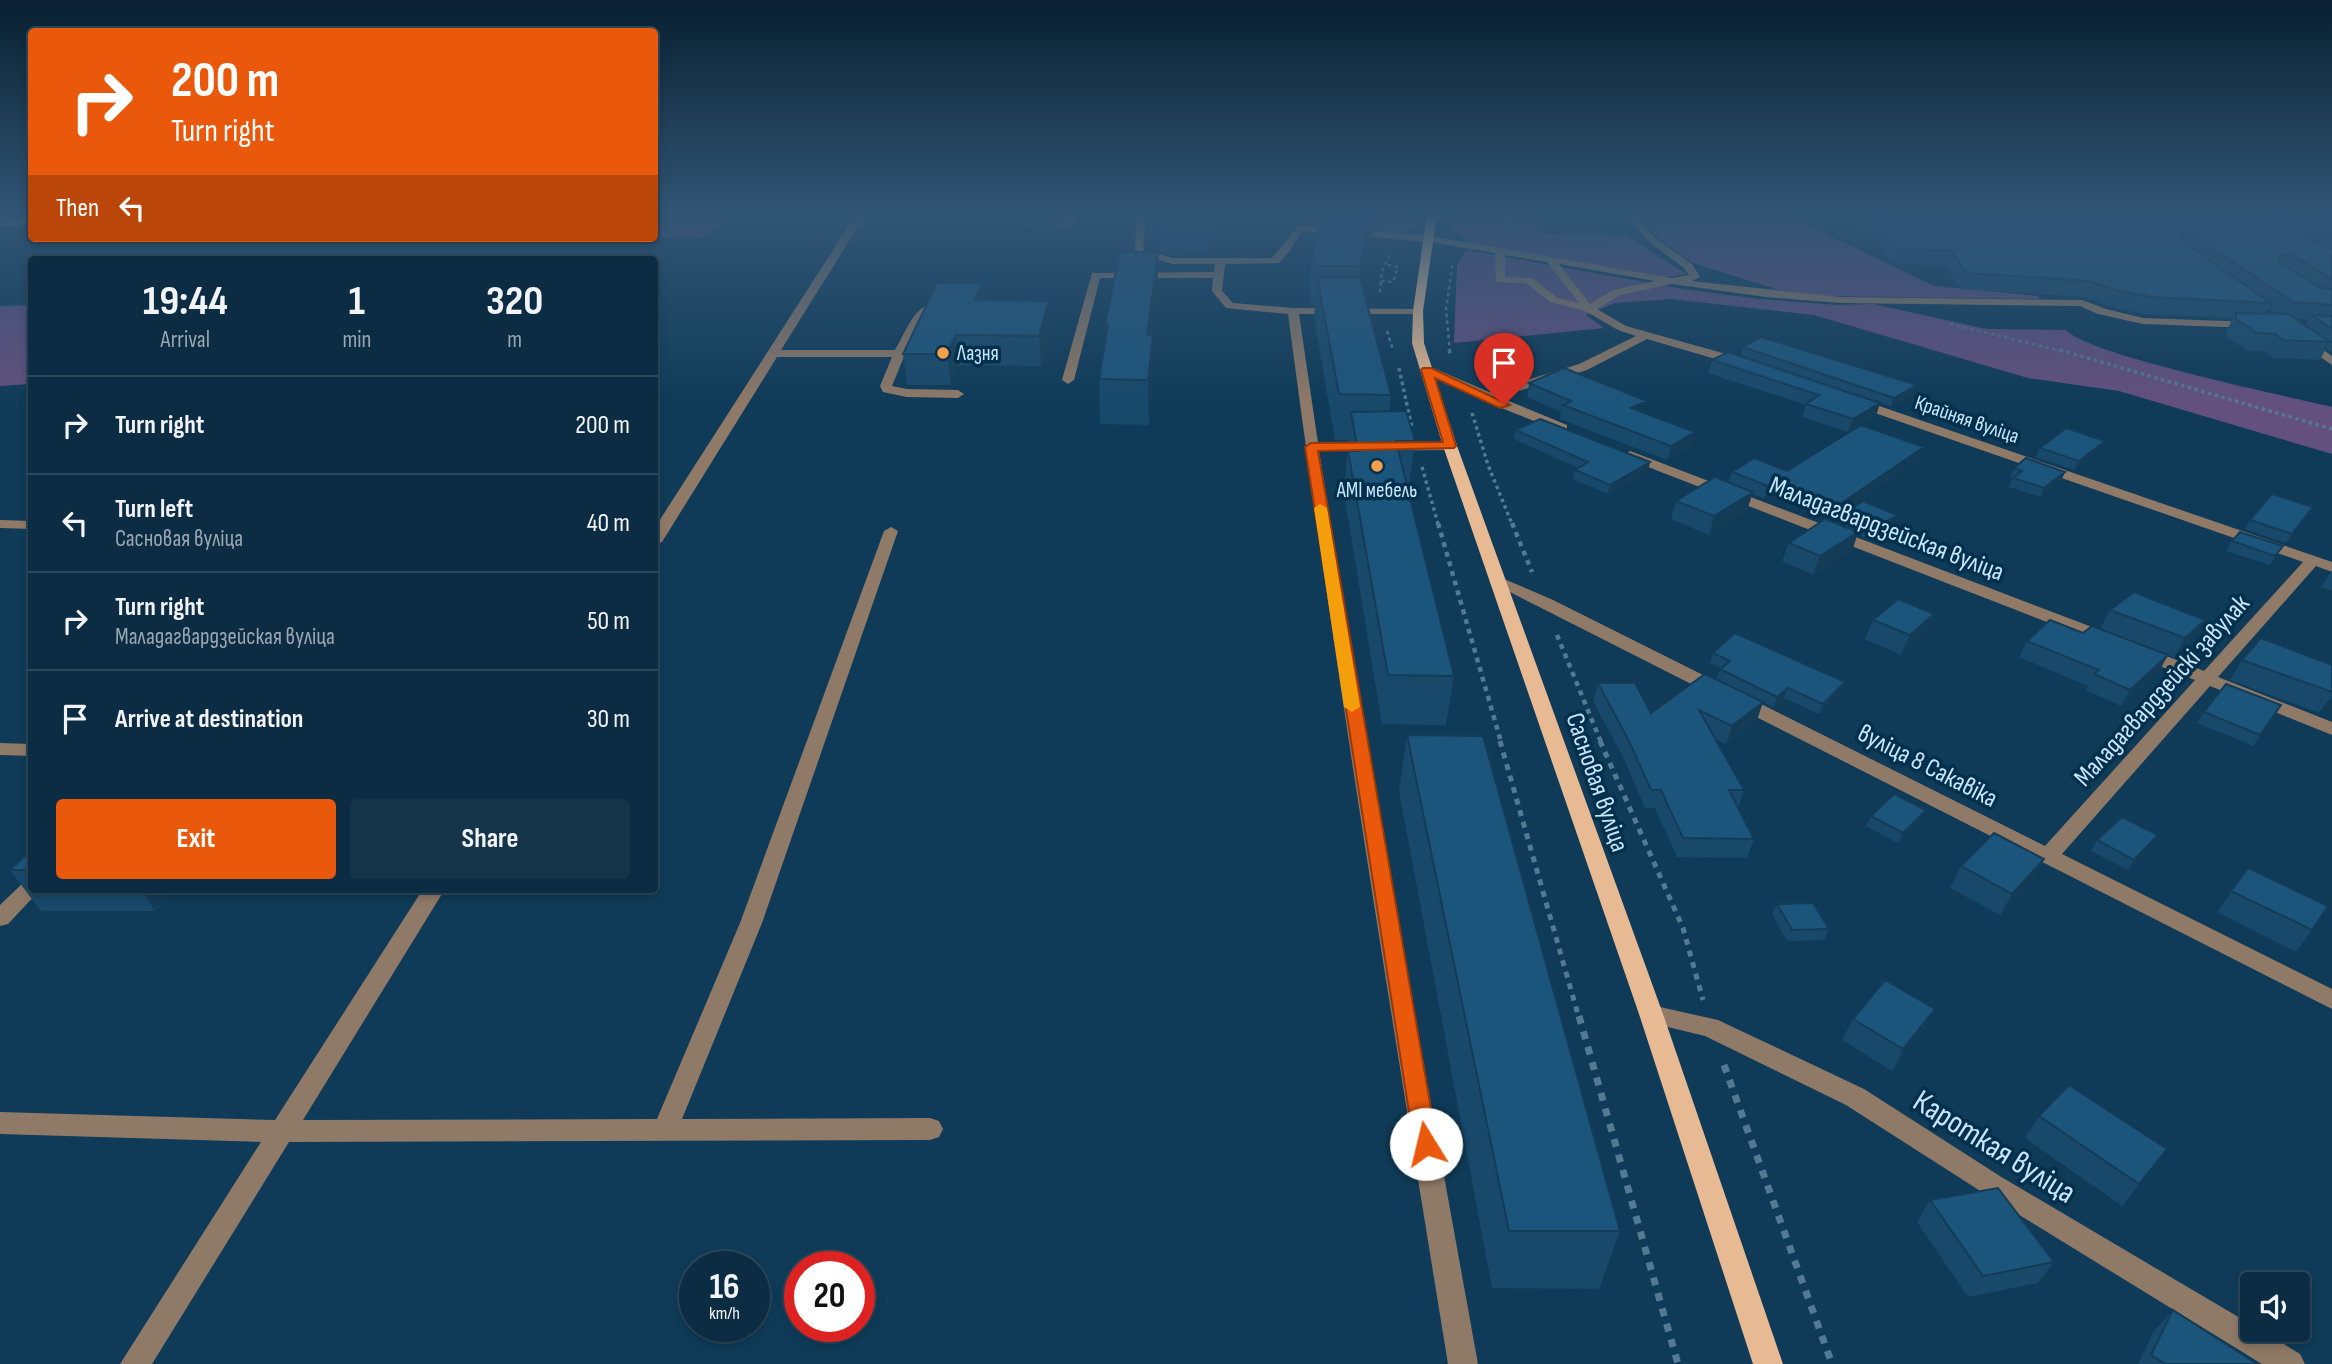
<!DOCTYPE html>
<html lang="en">
<head>
<meta charset="utf-8">
<style>
  body { margin:0; font-family:"Sofia Sans Condensed",sans-serif; background:#143449; color:#f1f3f6; height:100vh; display:flex; flex-direction:column; font-size:26px; white-space:nowrap }
  * { box-sizing:border-box; margin:0 }
  p { font-size:23px; color:#9aa7b2 }
  .icon { flex:none; width:38px; height:38px; fill:none; stroke:currentColor; stroke-width:2; stroke-linecap:round; stroke-linejoin:round }
  .map { position:relative; flex:1; overflow:hidden }
  .drawer { position:absolute; left:28px; top:256px; width:630px; height:637px; display:flex; flex-direction:column; background:#0b2c42; border-radius:7px; box-shadow:0 4px 10px #0003,0 0 0 2px #2b485b }
  .drawer>* { flex:none }
  .banner { position:absolute; left:28px; top:28px; width:630px; height:214px; border-radius:7px; box-shadow:0 4px 10px #0003,0 0 0 2px #2b485b; background:#ea580c; color:#fff; overflow:hidden }
  .controls { position:absolute; left:2240px; top:1272px; display:grid; gap:14px }
  .controls a { display:grid; place-items:center; width:70px; height:70px; border-radius:7px; background:#0b2c42; box-shadow:0 4px 10px #0003,0 0 0 2px #2b485b; font-size:35px }
  .speed { position:absolute; left:679px; top:1251px; display:flex; gap:14px; font-size:35px; font-weight:700; text-align:center }
  .speed>* { display:grid; place-content:center; width:91px; height:91px; border-radius:50%; background:#0b2c42; box-shadow:0 4px 10px #0003,0 0 0 2px #2b485b; line-height:1 }
  .speed small { font-size:18px; font-weight:400 }
  .speed .limit { border:10px solid #d22; background:#fff; color:#111 }
  .pin { position:absolute; display:grid; place-items:center; width:60px; height:60px; color:#fff; margin:-72px -30px; border-radius:50% 50% 50% 0; rotate:-45deg; box-shadow:0 0 7px #0007 }
  .pin .icon { rotate:45deg }
  .me { position:absolute; width:77px; margin:-38px; rotate:351deg; stroke-linejoin:round; filter:drop-shadow(0 0 5px #0008) }
  .turn { display:flex; align-items:center; gap:24px; height:147px; padding:0 28px; font-size:32px }
  .turn .icon { width:91px; height:91px; stroke-width:2.5 }
  .turn b { display:block; font-size:49px; line-height:60px }
  .then { display:flex; align-items:center; height:66px; padding:0 28px; background:#0003; gap:14px; font-size:26px }
  .eta { display:flex; justify-content:space-evenly; align-items:center; height:119px; text-align:center }
  .eta b { font-size:42px; font-weight:700; line-height:49px }
  .primary-button { display:flex; gap:14px; margin-top:auto; padding:14px 28px }
  .primary-button a { flex:1; height:80px; border-radius:7px; background:#ea580c; color:#fff; font-size:28px; font-weight:700; line-height:80px; text-align:center }
  .primary-button a+a { background:#143449; color:#f1f3f6 }
  ul { padding:0; list-style:none }
  li { display:flex; align-items:center; gap:21px; height:98px; padding:0 28px; border-top:2px solid #2b485b }
  li div { flex:1 }
  li b { display:block; font-size:26px }
  li em { font-style:normal }
  .map>svg:first-child { display:block }
</style>
</head>
<body>
<div class="map">
<svg width="2332" height="1364" viewBox="0 0 2332 1364">
  <rect width="100%" height="100%" fill="#0f3b58"/>
  <path fill="#63507e" d="M655 214H737L701 237H655Z
    M1369 214H1416L1411 229 1400 233 1380 232V229L1365 227Z
    M1455 214H1532L1545 234 1625 235 1686 274 1667 277 1471 244 1451 228Z
    M1637 214H1785L1934 286 2038 296 2040 299 1825 296 1779 290 1693 263 1662 241Z
    M1467 250 1683 289 1759 299 1838 305 1873 304 1987 329 2066 330C2088 355 2287 396 2332 407V454L2119 391 2028 378 1814 315 1671 299 1615 303 1586 315 1604 328 1454 343 1457 265Z
    M31 305V384L0 386V306Z"/>
  <g fill="none" stroke-linecap="round" stroke-linejoin="round">
    <path stroke="#537993" stroke-width="2.5" stroke-dasharray="3.5 3.5" stroke-linecap="butt" d="M1483 214 1547 237
      M1671 229 1698 214
      M1562 239H1623
      M1611 248 1629 244
      M1381 281 1393 282 1398 267 1385 264
      M1380 292 1382 271 1390 254
      M1950 324 2066 352
      M1387 331 1393 350
      M1450 352 1446 309 1453 261"/>
    <path stroke="#537993" stroke-width="3.5" stroke-dasharray="3.5 3.5" stroke-linecap="butt" d="M1449 350 1451 356
      M2060 350 2332 429
      M1399 368 1412 428
      M1472 413 1488 465 1512 524
      M1422 467 1438 524"/>
    <path stroke="#537993" stroke-width="4.5" stroke-dasharray="5 5" stroke-linecap="butt" d="M1438 523 1501 742
      M1512 523 1532 572
      M1557 635 1601 742"/>
    <path stroke="#537993" stroke-width="5" stroke-dasharray="6 6" stroke-linecap="butt" d="M1500 741 1579 1018
      M1600 741 1683 928 1703 1000"/>
    <path stroke="#537993" stroke-width="7" stroke-dasharray="8 8" stroke-linecap="butt" d="M1579 1016 1678 1364
      M1724 1065 1832 1364"/>
    <path fill="#8f7967" fill-rule="evenodd" d="M856 214H866L781 350H895C910 324 916 297 952 302V306L927 312 905 354 892 386 907 389 958 390 964 394 958 398 907 397 883 392 880 386 892 357H777L662 542 654 546V529Z
      M1066 214H1076L1075 222 1067 227 1035 221 1040 218 1065 221Z
      M1136 214H1146L1143 250 1173 258H1272L1299 225 1430 236 1672 278 1689 275 1684 268 1648 241 1624 214H1634L1654 237 1692 264 1700 277 1692 281 1840 297 2082 300 2106 309 2143 318 2252 322 2258 325 2252 328 2143 324 2098 314 2080 306 1840 303 1766 297 1672 284 1620 295 1597 309 1626 326 1744 359V365H1736L1647 339 1587 370 1499 397 1567 425V431L1562 432 1481 400 1421 370 1431 367 1489 392 1579 364 1636 336 1618 330 1585 311 1550 302 1526 283 1496 282 1495 253 1430 242 1302 231 1289 252 1279 263 1225 264 1222 291 1233 303 1293 308 1422 309V313L1418 314H1299L1318 443 1450 442 1457 446 1450 450 1319 451 1383 838 1478 1364H1448C1391 1014 1334 664 1288 314L1226 308 1212 291 1213 278H1100L1074 380 1068 384 1062 380 1092 273 1214 272 1215 264H1173L1135 254ZM1505 255 1547 262 1579 303 1558 298 1532 278 1505 277ZM1559 264 1655 281 1613 290 1590 304Z
      M32 218V224L0 227V221Z
      M2300 339H2308L2332 356V365L2300 343Z
      M1856 398 2332 562V572L2316 566 2218 677 2332 722V735L2210 686 2062 854 2332 989V1009L1490 582 1498 577 1504 579 1551 599 2045 846 2195 680 2137 657 2135 653 2137 649H2149L2204 671 2303 562 1852 405 1850 402Z
      M1630 451 2113 635 2115 639 2107 644 2101 643 1625 458 1623 455Z
      M0 520 32 521V529L0 528Z
      M891 527 898 531 762 923 682 1119 930 1118 939 1121 943 1129 939 1137 930 1140 289 1142 152 1364H120L261 1142 0 1134V1112L275 1120 423 889H445L303 1120 657 1119 740 923 884 531Z
      M0 743 32 744V756L0 755Z
      M32 878V889H41L39 891 8 924 0 926V905L25 881Z
      M1651 1005 1718 1020 1864 1089 2003 1178 2252 1325V1330H2261L2300 1354 2305 1364H2262L1985 1194 1846 1105 1705 1036 1643 1021 1639 1014 1643 1007Z"/>
    <path fill="#e7ba93" fill-rule="evenodd" d="M1427 214H1437L1423 311 1424 343 1457 446 1663 1014 1783 1364H1753L1639 1014 1443 446 1412 343 1413 311Z"/>
  </g>
  <path fill="#18496b" fill-rule="evenodd" d="M978 214H1065L1063 218 1040 215 1038 217 1060 228 1057 235Z
    M1159 214H1214V241L1206 240V254L1173 255 1160 252Z
    M1373 214 1370 249 1361 284 1391 395 1389 411 1415 441 1409 484H1407L1454 676 1446 725 1382 724 1344 494 1348 440H1335L1314 317 1315 305H1312L1309 288 1312 249Z
    M1845 214H2332V249H2329L2332 250V353L2326 348 2320 360 2273 358 2265 351H2247L2227 337V330L2233 318 2144 314 2108 306 2082 297 1961 289 1945 266 1892 263 1885 257 1879 244 1875 246ZM2268 308 2277 314 2265 313ZM2296 319 2308 320 2305 325Z
    M1158 252V291L1152 335 1153 378 1149 425 1100 424 1099 379 1106 338 1105 324Z
    M983 301 1051 331 1041 366 959 365 951 385H907L903 354Z
    M1743 347 1914 394 1891 407 1880 403 1876 416 1848 432 1802 417 1806 405 1708 373 1712 360 1866 398 1741 355Z
    M1529 383 1644 413 1691 447 1667 460 1560 419 1561 412 1527 397Z
    M1515 430 1648 471 1608 494 1573 479 1575 470 1578 468 1514 439Z
    M2040 448 2101 449 2074 470 2036 457Z
    M1919 459 1832 519 1772 494 1764 498 1752 494 1747 510 1709 535 1671 519 1676 501 1728 482 1732 472 1787 471Z
    M2014 468 2065 472 2061 481 2040 497 2009 487 2013 478 2010 477Z
    M2313 507 2308 516 2286 543 2245 529 2250 520Z
    M1839 517 1893 524 1870 539 1857 535 1852 551 1813 575 1782 561 1789 543 1837 524Z
    M2232 541 2283 546 2270 565 2226 551Z
    M2332 570V591L2321 587Z
    M2110 610 2205 620 2193 639 2174 658 2168 655 2159 671 2121 706 2086 690 2088 686 2019 657 2027 641 2083 633 2100 629Z
    M1934 614 1926 633 1901 655 1865 639 1873 620Z
    M1713 653 1845 682 1841 692 1819 714 1784 698 1773 707 1716 679 1721 668 1710 663Z
    M2242 660 2332 665V696L2319 713 2230 680Z
    M1598 683 1651 713 1763 702 1757 720 1726 744 1715 739 1744 790 1738 807 1754 839 1747 858 1677 857 1655 808H1645L1624 759 1593 701Z
    M2204 712 2275 715 2253 746 2197 723Z
    M1407 735 1620 1231 1599 1289 1492 1288 1399 791Z
    M1871 816 1921 821 1898 843 1866 826Z
    M2097 840 2152 845 2128 870 2091 851Z
    M32 849V889H175L155 911H41L10 870Z
    M2044 859 2032 880 2000 915 1950 888 1961 866Z
    M2248 868 2312 930 2296 952 2217 912Z
    M1777 904 1829 929 1824 940 1787 941 1772 914Z
    M1935 1009 1923 1030 1892 1071 1842 1040 1853 1019Z
    M2039 1116 2167 1149 2122 1206 2025 1138Z
    M1930 1200 2054 1262 2038 1283 1968 1297 1917 1222Z
    M2173 1310 2257 1364H2138L2154 1331Z"/>
  <path fill="#143c57" d="M1373 214 1370 249 1356 305 1360 266Z
    M1059 221 1060 228 1057 235V227Z
    M1884 229 1879 244 1875 246 1880 231Z
    M2189 233 2182 248V234Z
    M1158 252V291L1147 378V335Z
    M982 283 984 312 975 300Z
    M1049 301 1051 331 1041 366 1039 336Z
    M956 335 959 365 951 385 947 354Z
    M1153 335V378L1149 425 1148 380Z
    M1917 385 1914 394 1891 407 1894 398Z
    M1647 401 1643 415 1631 408Z
    M1880 403 1876 416 1848 432 1853 419Z
    M1695 432 1691 447 1667 460 1671 446Z
    M2105 441 2101 449 2074 470 2079 461Z
    M1924 447 1919 459 1832 519 1837 506Z
    M1650 462 1648 471 1608 494 1610 485Z
    M2065 472 2061 481 2040 497 2044 488Z
    M1776 481 1772 494 1764 498 1768 486Z
    M1753 492 1747 510 1709 535 1714 516Z
    M2313 507 2308 516 2286 543 2292 534Z
    M1897 515 1893 524 1870 539 1873 530Z
    M1858 532 1852 551 1813 575 1820 556Z
    M1934 614 1926 633 1901 655 1910 635Z
    M2205 620 2193 639 2174 658 2185 638Z
    M2168 655 2159 671 2121 706 2130 690Z
    M1845 682 1841 692 1819 714 1823 704Z
    M1788 688 1784 698 1773 707 1777 697Z
    M1763 702 1757 720 1726 744 1732 726Z
    M1926 810 1921 821 1898 843 1903 833Z
    M2158 835 2152 845 2128 870 2134 860Z
    M2044 859 2032 880 2000 915 2012 894Z
    M140 889H175L155 911Z
    M1935 1009 1923 1030 1892 1071 1903 1049Z"/>
  <path fill="#1c557c" stroke="#143c57" stroke-width="2" d="M1007 214H1033L1034 216 1059 221 1057 227Z
    M1323 214H1372L1360 266H1315L1312 249Z
    M1863 214H2332V234L2299 232 2332 250V279L2290 254 2279 255 2280 263 2319 287 2332 290V305L2293 302 2189 233 2182 234 2183 242 2271 303 2151 297 2115 290 2089 281 1967 273 1951 251 1897 248 1890 242 1884 229 1880 231Z
    M1120 252H1158L1147 335H1153L1148 380 1099 379 1108 324H1105Z
    M1317 277H1360L1391 395 1339 394Z
    M937 283H982L975 300 1049 301 1039 336 956 335 947 354H903Z
    M2236 313 2288 314 2330 342 2283 340 2275 334 2257 333 2236 319Z
    M2311 315 2332 316V329Z
    M1761 337 1917 385 1894 398 1743 347Z
    M1728 352 1880 403 1853 419 1806 404 1819 395 1712 360Z
    M1564 368 1647 401 1631 408 1695 432 1671 446 1563 405 1571 401 1529 383Z
    M1406 411 1415 441H1396L1454 676 1388 675 1348 451H1358L1351 412Z
    M1540 419 1650 462 1610 485 1575 470 1588 462 1515 430Z
    M1861 425 1924 447 1837 506 1776 481 1768 486 1732 472 1754 458 1787 471Z
    M2066 428 2105 441 2079 461 2040 448Z
    M2026 458 2065 472 2044 488 2013 478 2022 471 2014 468Z
    M1715 477 1753 492 1714 516 1676 501Z
    M2272 494 2313 507 2292 534 2250 520Z
    M1863 501 1897 515 1873 530 1839 517Z
    M1825 519 1858 532 1820 556 1789 543Z
    M2240 532 2283 546 2275 556 2232 541Z
    M2134 592 2205 620 2185 638 2110 610Z
    M1898 599 1934 614 1910 635 1873 620Z
    M2050 620 2083 633 2092 626 2168 655 2130 690 2094 674 2099 670 2027 641Z
    M1735 633 1845 682 1823 704 1788 688 1777 697 1720 669 1730 661 1713 653Z
    M2261 638 2332 665V692L2242 660Z
    M1705 674 1763 702 1732 726 1699 710 1744 790H1729L1754 839 1683 838 1661 790H1651L1629 741 1598 683H1635L1651 713Z
    M2226 684 2281 705 2260 735 2204 712Z
    M1407 735 1483 736 1620 1231H1509Z
    M1894 794 1926 810 1903 833 1871 816Z
    M2122 817 2158 835 2134 860 2097 840Z
    M1994 833 2044 859 2012 894 1961 866Z
    M32 849V870H10Z
    M2248 868 2328 906 2312 930 2231 891Z
    M1813 903 1829 929 1792 930 1777 904Z
    M1885 980 1935 1009 1903 1049 1853 1019Z
    M2069 1085 2167 1149 2139 1184 2039 1116Z
    M1998 1188 2054 1262 1983 1276 1930 1200Z
    M2173 1310 2257 1364H2165L2151 1355Z"/>
  <linearGradient id="sky" x2="0" y2="1"><stop stop-color="#082030"/><stop offset="0.53" stop-color="#315575"/><stop offset="1" stop-color="#315575" stop-opacity="0"/></linearGradient>
  <rect width="2332" height="405" fill="url(#sky)"/>
  <path fill="#ea580c" stroke="#983908" stroke-width="2" d="M1423 368H1431L1510 405 1500 408 1435 378 1456 446 1454 448 1318 451 1437 1144 1434 1152 1426 1155 1417 1152 1414 1144 1305 447 1311 443 1443 442 1421 370Z"/>
  <path fill="#f59e0b" d="M1320 504 1327 508 1360 707 1352 712 1344 707 1314 508Z"/>
  <g fill="#f8a04b" stroke="#02304d" stroke-width="2.5">
    <circle cx="943" cy="353" r="7"/>
    <circle cx="1377" cy="466" r="7"/>
  </g>
  <g text-anchor="middle" stroke-width="7" stroke-linejoin="round" paint-order="stroke">
    <g font-size="21" fill="#c9e5fb" stroke="#02304d" text-anchor="start">
      <text x="957" y="360">Лазня</text>
      <text x="1377" y="497" text-anchor="middle">AMI мебель</text>
    </g>
    <g font-size="21" fill="#c9e5fb" stroke="#02304d">
      <text transform="translate(1967 419) rotate(19)" y="7">Крайняя вуліца</text>
    </g>
    <g font-size="26" fill="#c9e5fb" stroke="#02304d">
      <text transform="translate(1887 528) rotate(21)" y="9">Маладагвардзейская вуліца</text>
      <text transform="translate(2161 690) rotate(-48)" y="9">Маладагвардзейскі завулак</text>
      <text transform="translate(1928 765) rotate(27)" y="9">вуліца 8 Сакавіка</text>
      <text transform="translate(1598 782) rotate(71)" y="9">Сасновая вуліца</text>
    </g>
    <g font-size="32" fill="#c9e5fb" stroke="#02304d">
      <text transform="translate(1995 1146) rotate(32)" y="11">Кароткая вуліца</text>
    </g>
  </g>
</svg>
<div class="controls">
<a><svg class="icon" aria-label="sound" viewBox="0 0 24 24"><path d="M4 9h4l5-4v14l-5-4H4zM17 9q2 3 0 6"/></svg></a>
</div>
<div class="speed"><div>16<small>km/h</small></div><div class="limit">20</div></div>
<div class="pin" style="left:1504px;top:405px;background:#d93025"><svg class="icon" aria-label="arrive" viewBox="0 0 24 24"><path d="M6 21V4h12l-3 4 3 4H6"/></svg></div>
<svg class="me" style="left:1426px;top:1144px" viewBox="-20 -20 40 40"><circle r="19" fill="#fff"/><path d="M0-13L10 11 0 6-10 11z" fill="#ea580c"/></svg>
<div class="banner">
<div class="turn"><svg class="icon" aria-label="right" viewBox="0 0 24 24"><path d="M7 20v-9h11M14 6l5 5-5 5"/></svg><div><b>200 m</b>Turn right</div></div>
<div class="then">Then<svg class="icon" aria-label="left" viewBox="0 0 24 24"><path d="M17 20v-9H6M10 6l-5 5 5 5"/></svg></div>
</div>
<section class="drawer">
<div class="eta">
<div><b>19:44</b><p>Arrival</p></div>
<div><b>1</b><p>min</p></div>
<div><b>320</b><p>m</p></div>
</div>
<ul>
<li><svg class="icon" aria-label="right" viewBox="0 0 24 24"><path d="M7 20v-9h11M14 6l5 5-5 5"/></svg><div><b>Turn right</b></div><em>200 m</em></li>
<li><svg class="icon" aria-label="left" viewBox="0 0 24 24"><path d="M17 20v-9H6M10 6l-5 5 5 5"/></svg><div><b>Turn left</b><p>Сасновая вуліца</p></div><em>40 m</em></li>
<li><svg class="icon" aria-label="right" viewBox="0 0 24 24"><path d="M7 20v-9h11M14 6l5 5-5 5"/></svg><div><b>Turn right</b><p>Маладагвардзейская вуліца</p></div><em>50 m</em></li>
<li><svg class="icon" aria-label="arrive" viewBox="0 0 24 24"><path d="M6 21V4h12l-3 4 3 4H6"/></svg><div><b>Arrive at destination</b></div><em>30 m</em></li>
</ul>
<div class="primary-button"><a>Exit</a><a>Share</a></div>
</section>
</div>
</body>
</html>
